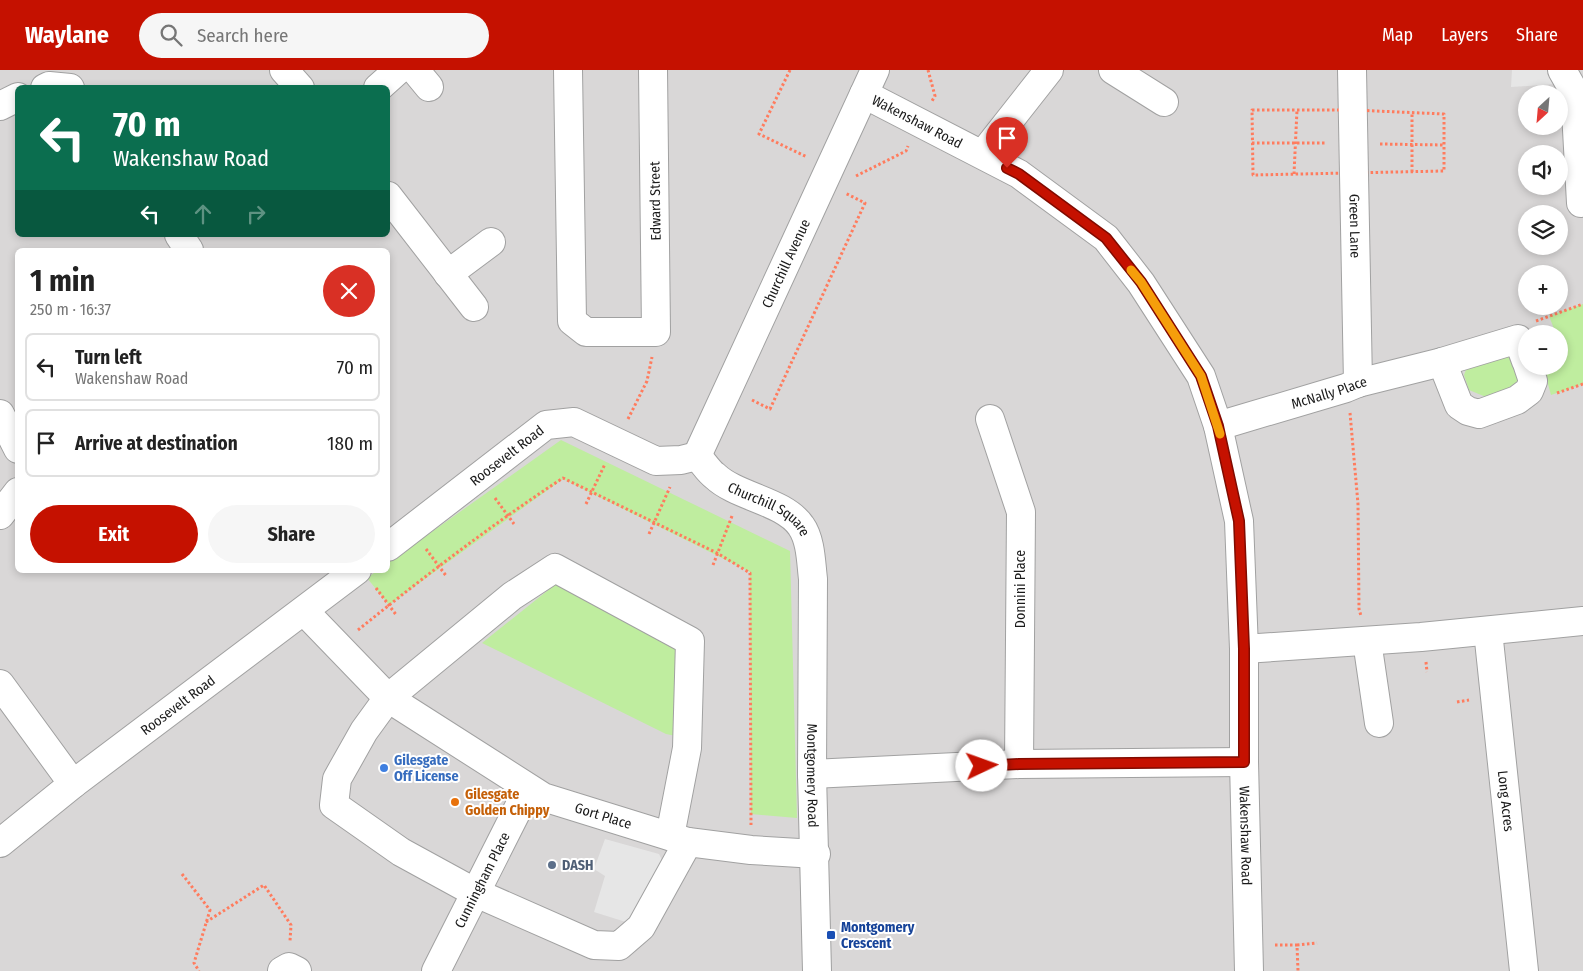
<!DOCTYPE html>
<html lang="en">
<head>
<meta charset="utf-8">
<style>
  body { margin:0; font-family:"Fira Sans Condensed",sans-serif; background:#f6f6f6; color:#222; height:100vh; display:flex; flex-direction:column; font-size:19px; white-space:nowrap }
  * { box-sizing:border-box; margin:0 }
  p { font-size:16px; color:#767676 }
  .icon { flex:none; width:28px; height:28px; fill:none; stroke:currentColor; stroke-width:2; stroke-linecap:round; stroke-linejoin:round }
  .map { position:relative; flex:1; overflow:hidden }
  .sheet { position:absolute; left:15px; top:178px; width:375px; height:325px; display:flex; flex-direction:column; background:#fff; border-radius:8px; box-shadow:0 2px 8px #0003 }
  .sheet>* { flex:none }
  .guide { position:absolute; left:15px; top:15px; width:375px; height:152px; border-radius:8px; box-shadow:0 2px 8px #0003; background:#0b6e4f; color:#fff; overflow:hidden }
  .needle { width:32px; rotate:206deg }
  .fabs { position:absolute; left:1518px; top:15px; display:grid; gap:10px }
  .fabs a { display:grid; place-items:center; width:50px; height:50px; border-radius:50%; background:#fff; box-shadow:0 2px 8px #0003; font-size:25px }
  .pin { position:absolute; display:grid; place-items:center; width:42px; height:42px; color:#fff; margin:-51px -21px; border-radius:50% 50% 50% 0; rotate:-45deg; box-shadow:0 0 5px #0007 }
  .pin .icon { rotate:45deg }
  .me { position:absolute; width:55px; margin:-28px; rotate:87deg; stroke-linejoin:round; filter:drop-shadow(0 0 4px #0008) }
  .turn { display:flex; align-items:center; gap:18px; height:105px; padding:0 15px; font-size:22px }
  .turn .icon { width:65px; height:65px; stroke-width:2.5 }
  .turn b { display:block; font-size:35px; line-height:42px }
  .lanes { display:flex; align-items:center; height:48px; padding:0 15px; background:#0003; justify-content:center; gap:25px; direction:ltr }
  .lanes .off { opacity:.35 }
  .round { display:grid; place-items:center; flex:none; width:52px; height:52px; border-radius:26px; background:#f6f6f6 }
  .overview { display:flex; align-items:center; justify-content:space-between; height:85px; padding:0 15px }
  h1 { font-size:30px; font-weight:700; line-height:38px }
  .primary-button { display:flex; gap:10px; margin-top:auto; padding:10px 15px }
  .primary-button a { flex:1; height:58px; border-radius:30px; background:#c51100; color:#fff; font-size:20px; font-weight:700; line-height:58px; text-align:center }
  .primary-button a+a { background:#f6f6f6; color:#222 }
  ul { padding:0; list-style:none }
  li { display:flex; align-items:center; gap:15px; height:68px; margin:0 10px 8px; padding:0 5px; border:2px solid #e0e0e0; border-radius:8px }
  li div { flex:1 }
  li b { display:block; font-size:19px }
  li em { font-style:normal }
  header { display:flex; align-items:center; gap:30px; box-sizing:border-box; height:70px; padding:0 25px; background:#c51100; color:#fff }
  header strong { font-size:24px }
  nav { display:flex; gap:28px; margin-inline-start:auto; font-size:18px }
  .search { width:350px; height:45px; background:#f6f6f6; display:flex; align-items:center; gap:12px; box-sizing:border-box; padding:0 18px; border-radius:28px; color:#767676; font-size:19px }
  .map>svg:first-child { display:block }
</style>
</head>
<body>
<header>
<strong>Waylane</strong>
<div class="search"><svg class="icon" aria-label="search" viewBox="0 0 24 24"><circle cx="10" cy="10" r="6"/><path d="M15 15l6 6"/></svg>Search here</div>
<nav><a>Map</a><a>Layers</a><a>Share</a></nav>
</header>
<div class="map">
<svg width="1583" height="901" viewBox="0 0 1583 901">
  <rect width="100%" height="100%" fill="#edeadf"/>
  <path fill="#d9d7d7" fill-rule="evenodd" d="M0 0H1583V901H0ZM18 18H388V165H18ZM1526 24H1559V56H1526ZM1526 84H1559V116H1526ZM1526 144H1559V176H1526ZM18 180H388V500H18ZM1526 204H1559V236H1526ZM1526 264H1559V296H1526Z"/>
  <path fill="#bfed9f" d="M1583 234V314L1551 325 1543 296H1559V289L1564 286 1559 273V264H1556L1549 246Z
    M1499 282 1517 288 1519 309 1512 318 1486 327 1469 320 1464 305 1467 297Z
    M561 370 790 481 797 748 751 744 750 502 563 409 389 535 367 508 378 500H388V493Z
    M557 513 675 574 676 666 666 664 482 573Z"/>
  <path fill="#e6e6e6" d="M1512 0H1558L1556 14 1511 17Z
    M605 769 659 784 664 794 629 853 594 842 605 806 594 799Z"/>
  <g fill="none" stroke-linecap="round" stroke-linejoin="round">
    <defs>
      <g id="minor">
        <path d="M284 0 300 18"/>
        <path d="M415 0 429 17"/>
        <path d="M568 0 572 251 586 262H656L653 0"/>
        <path d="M1113 0 1164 32"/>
        <path id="s1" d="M1352 0 1358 313"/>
        <path d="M1562 0 1575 23 1581 133"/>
        <path d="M45 18 49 16 70 18"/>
        <path d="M378 18 398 0"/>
        <path id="s2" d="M864 24 1019 104 1106 168 1141 213 1201 306 1218 356 1239 451 1244 579V692L1249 901"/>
        <path d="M0 36 18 27"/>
        <path d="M983 84 1049 0"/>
        <path d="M388 126 474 237"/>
        <path d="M179 165 189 180"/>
        <path d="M448 204 491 172"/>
        <path d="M1442 292 1459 335 1468 341 1479 344 1517 330 1529 321 1533 311 1528 296"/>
        <path d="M0 344 18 379"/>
        <path d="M990 349 1021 442 1019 694"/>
        <path id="s3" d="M1218 356 1346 318 1358 313 1442 292 1518 269 1526 291"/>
        <path id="s4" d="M697 386C703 392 708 401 715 406 737 427 784 431 801 456 811 470 811 493 813 509L812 704 817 901"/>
        <path id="s5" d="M697 386 875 0"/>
        <path d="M0 445 18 422"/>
        <path id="s6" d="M388 477 546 355 574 352 656 391 681 390 697 386"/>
        <path id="s7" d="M304 541 388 628 543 727 688 772 751 780 816 784"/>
        <path id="s8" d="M1488 561 1524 901"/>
        <path d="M1367 571 1379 653"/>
        <path d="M1244 579 1421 567 1583 551"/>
        <path d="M0 614 73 714"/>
        <path d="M812 704 1019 694 1244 692"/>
        <path d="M670 766 687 678 690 571 555 498 512 526 388 628 364 661 337 709 334 735 401 782 476 823 594 875 619 876 641 857 688 772"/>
        <path id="s9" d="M0 773 73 714 357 500"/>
        <path d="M282 901 289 897 297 901"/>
        <path id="s10" d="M436 901 528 719"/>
      </g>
    </defs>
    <use href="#minor" stroke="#a1a1a1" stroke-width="30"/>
    <path stroke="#ff7c5e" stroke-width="3" stroke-dasharray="2.5 2.5" stroke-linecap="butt" d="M790 0 759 64 807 87
      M928 0 935 26 932 31
      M1252 40H1353L1444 44V101L1253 105Z
      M1252 73H1327
      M1380 74 1444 75
      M1412 102V43
      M1294 104 1297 40
      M856 106 906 81 908 76
      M1536 251 1583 234
      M1557 323 1583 314
      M752 330 770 339 865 133 845 123
      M1350 343 1358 434 1359 539 1361 546
      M628 349 647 311 652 287
      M495 428 514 454
      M586 434 605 394
      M649 464 670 417
      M426 479 447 507
      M713 495 732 446
      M376 518 397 546
      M358 560C425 506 491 455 563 408L717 483 750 503 751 755
      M1426 592 1427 602
      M1457 632 1469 630
      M182 804 210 840 194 893 199 901
      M206 852 264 815 291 855 290 871
      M1275 875H1297L1298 901
      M1297 875 1317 873"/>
    <use href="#minor" stroke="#fff" stroke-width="28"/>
  </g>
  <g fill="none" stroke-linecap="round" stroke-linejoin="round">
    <defs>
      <path id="route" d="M982 696 1019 694 1244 692V579L1239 451 1218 356 1201 306 1141 212 1106 168 1019 104 1007 98"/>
    </defs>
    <use href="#route" stroke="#800b00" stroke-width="12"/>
    <use href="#route" stroke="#c51100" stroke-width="9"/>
    <path stroke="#f59e0b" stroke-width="9" d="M1131 200 1141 212 1201 306 1220 364"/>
  </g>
  <circle fill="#3f7fe0" stroke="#fff" stroke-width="2" cx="384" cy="698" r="5"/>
  <circle fill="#e8710a" stroke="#fff" stroke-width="2" cx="455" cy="732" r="5"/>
  <circle fill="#5c6f8a" stroke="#fff" stroke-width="2" cx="552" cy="795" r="5"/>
  <rect fill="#1a4fb4" stroke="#fff" stroke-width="2" x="826" y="860" width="10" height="10" rx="2.5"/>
  <g text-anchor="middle" stroke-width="4" stroke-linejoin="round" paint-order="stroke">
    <g font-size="14" fill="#1a1a1a" stroke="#fff">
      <text dy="5" stroke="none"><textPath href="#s2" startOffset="60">Wakenshaw Road</textPath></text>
      <text transform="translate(655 131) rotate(-91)" y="5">Edward Street</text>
      <text dy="5" stroke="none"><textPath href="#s1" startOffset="156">Green Lane</textPath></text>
      <text dy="5" stroke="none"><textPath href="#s5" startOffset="212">Churchill Avenue</textPath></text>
      <text dy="5" stroke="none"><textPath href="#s3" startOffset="116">McNally Place</textPath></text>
      <text dy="5" stroke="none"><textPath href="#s6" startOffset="150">Roosevelt Road</textPath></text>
      <text dy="5" stroke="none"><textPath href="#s4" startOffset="91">Churchill Square</textPath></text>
      <text transform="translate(1020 519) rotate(-90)" y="5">Donnini Place</text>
      <text dy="5" stroke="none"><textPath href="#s9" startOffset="225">Roosevelt Road</textPath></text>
      <text dy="5" stroke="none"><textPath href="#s4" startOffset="379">Montgomery Road</textPath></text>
      <text dy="5" stroke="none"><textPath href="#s8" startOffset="171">Long Acres</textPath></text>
      <text dy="5" stroke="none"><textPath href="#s7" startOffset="368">Gort Place</textPath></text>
      <text dy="5" stroke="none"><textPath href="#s2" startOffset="915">Wakenshaw Road</textPath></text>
      <text dy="5" stroke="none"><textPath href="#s10" startOffset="102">Cunningham Place</textPath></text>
    </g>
    <g font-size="14" font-weight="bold" fill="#366cbe" stroke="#fff" text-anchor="start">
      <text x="394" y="695">Gilesgate<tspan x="394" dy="16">Off License</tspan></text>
    </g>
    <g font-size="14" font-weight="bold" fill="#c56008" stroke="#fff" text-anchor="start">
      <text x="465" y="729">Gilesgate<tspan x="465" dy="16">Golden Chippy</tspan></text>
    </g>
    <g font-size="14" font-weight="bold" fill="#4e5e75" stroke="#fff" text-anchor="start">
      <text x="562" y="800">DASH</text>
    </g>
    <g font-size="14" font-weight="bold" fill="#164399" stroke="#fff" text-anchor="start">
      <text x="841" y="862">Montgomery<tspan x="841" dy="16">Crescent</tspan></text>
    </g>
  </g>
</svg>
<div class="fabs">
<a><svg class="needle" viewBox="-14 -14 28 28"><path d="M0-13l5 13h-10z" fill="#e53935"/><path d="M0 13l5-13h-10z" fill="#767676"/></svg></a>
<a><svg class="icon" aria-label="sound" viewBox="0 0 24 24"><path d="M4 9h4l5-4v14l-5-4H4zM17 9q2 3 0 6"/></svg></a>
<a><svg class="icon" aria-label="layers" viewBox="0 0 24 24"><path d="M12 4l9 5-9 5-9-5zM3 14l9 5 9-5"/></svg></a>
<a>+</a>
<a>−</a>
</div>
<div class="pin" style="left:1007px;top:98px;background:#d93025"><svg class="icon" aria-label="arrive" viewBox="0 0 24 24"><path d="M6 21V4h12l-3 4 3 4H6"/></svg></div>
<svg class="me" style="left:982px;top:696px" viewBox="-20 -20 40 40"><circle r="19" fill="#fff"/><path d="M0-13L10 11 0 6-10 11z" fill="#c51100"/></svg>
<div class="guide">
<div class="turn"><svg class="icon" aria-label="left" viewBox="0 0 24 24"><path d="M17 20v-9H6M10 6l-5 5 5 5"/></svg><div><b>70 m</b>Wakenshaw Road</div></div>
<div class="lanes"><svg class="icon" aria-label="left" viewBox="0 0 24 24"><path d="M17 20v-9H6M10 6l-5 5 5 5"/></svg><svg class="icon off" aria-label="ahead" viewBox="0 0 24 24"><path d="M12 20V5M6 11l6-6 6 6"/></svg><svg class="icon off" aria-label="right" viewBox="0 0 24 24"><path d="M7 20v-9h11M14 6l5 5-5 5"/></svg></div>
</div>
<section class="sheet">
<div class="overview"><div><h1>1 min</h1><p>250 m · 16:37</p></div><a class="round" style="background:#d93025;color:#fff"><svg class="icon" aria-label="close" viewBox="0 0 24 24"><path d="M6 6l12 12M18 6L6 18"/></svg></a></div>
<ul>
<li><svg class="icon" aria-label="left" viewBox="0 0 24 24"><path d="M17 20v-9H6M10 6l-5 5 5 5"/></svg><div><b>Turn left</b><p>Wakenshaw Road</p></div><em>70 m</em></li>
<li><svg class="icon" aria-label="arrive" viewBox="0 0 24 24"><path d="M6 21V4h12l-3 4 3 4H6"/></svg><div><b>Arrive at destination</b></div><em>180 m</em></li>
</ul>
<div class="primary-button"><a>Exit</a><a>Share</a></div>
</section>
</div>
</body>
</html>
